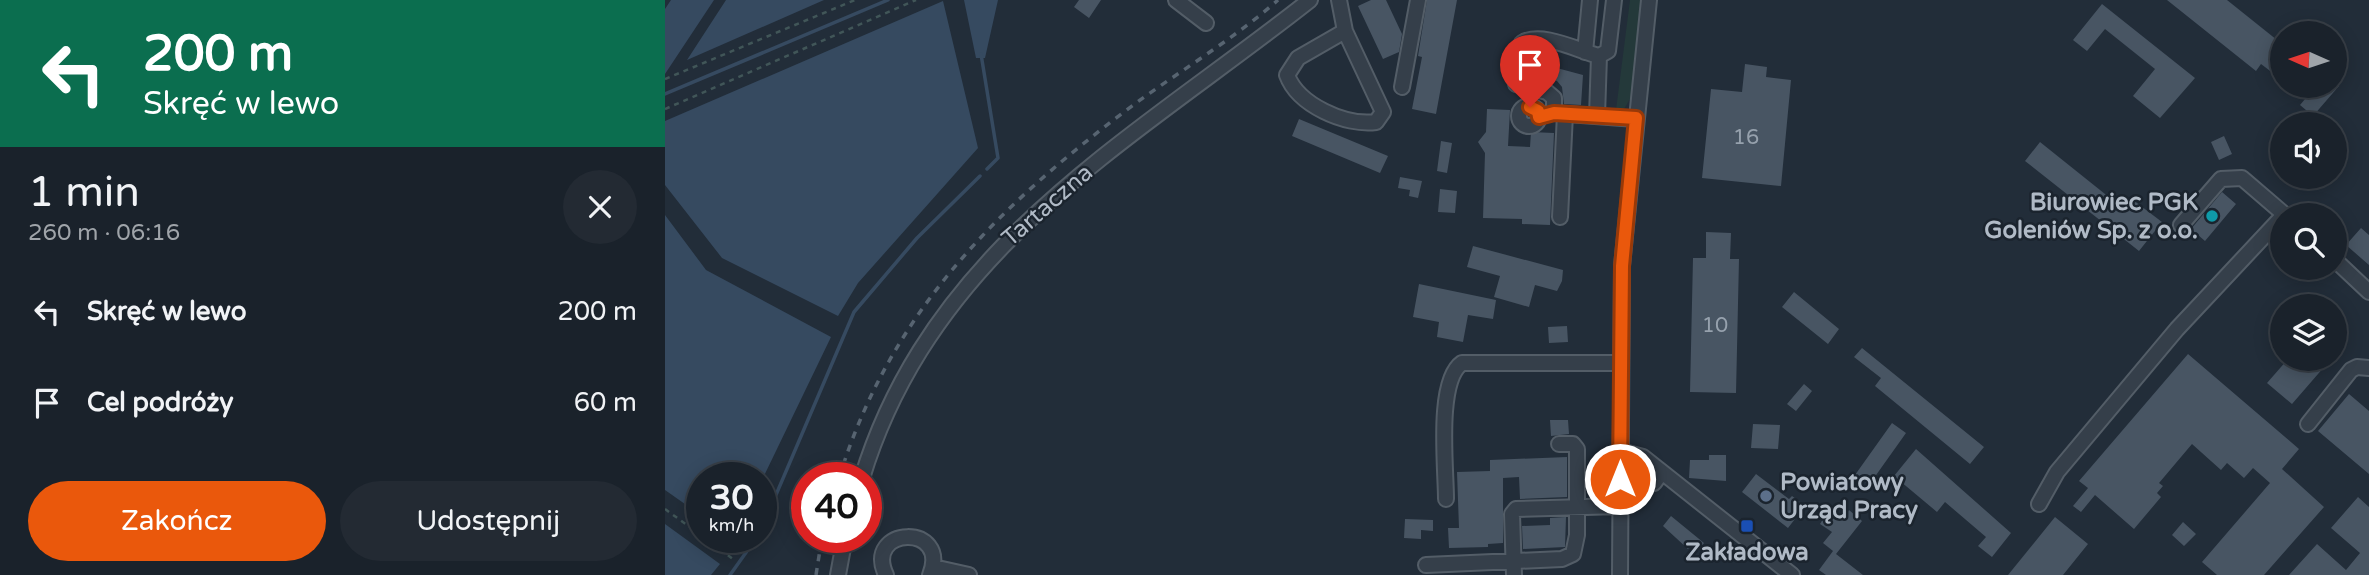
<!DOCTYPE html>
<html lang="pl">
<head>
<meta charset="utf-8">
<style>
  body { margin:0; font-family:"Varela Round",sans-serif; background:#232a33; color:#f1f3f6; height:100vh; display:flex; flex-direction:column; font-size:26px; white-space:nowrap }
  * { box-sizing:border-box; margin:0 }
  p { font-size:23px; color:#9fa4a9 }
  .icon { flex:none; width:38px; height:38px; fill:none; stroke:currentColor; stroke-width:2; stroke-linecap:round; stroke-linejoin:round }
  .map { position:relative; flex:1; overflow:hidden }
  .details { display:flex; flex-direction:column; background:#1a222b; width:665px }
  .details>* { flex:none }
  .hud { background:#0b6e4f; color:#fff; overflow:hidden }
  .needle { width:46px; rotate:273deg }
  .buttons { position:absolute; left:1605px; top:21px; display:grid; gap:14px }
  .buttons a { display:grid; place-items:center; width:77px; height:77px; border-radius:50%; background:#1a222b; box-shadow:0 4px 18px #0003,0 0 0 2px #383f47; font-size:35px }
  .speed { position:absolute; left:21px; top:462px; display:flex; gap:14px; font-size:35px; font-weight:700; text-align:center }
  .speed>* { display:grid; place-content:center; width:91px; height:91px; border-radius:50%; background:#1a222b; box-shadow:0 4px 18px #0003,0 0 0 2px #383f47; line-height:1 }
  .speed small { font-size:18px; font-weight:400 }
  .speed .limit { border:10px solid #d22; background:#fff; color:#111 }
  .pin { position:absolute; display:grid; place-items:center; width:60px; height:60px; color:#fff; margin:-72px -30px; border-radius:50% 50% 50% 0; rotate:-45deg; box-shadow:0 0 7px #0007 }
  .pin .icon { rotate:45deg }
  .me { position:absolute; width:77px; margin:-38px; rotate:0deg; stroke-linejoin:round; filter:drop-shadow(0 0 5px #0008) }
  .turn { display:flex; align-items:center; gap:24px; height:147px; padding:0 28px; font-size:32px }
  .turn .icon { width:91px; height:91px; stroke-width:2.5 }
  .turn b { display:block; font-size:49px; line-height:60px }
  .round { display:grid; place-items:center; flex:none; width:74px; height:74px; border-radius:37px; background:#232a33 }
  .headline { display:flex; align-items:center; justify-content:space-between; height:119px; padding:0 28px }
  h1 { font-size:42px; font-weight:600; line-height:52px }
  .cta { display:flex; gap:14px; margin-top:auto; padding:14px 28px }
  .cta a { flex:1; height:80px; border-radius:42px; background:#ea580c; color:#fff; font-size:28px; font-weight:600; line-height:80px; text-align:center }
  .cta a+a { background:#232a33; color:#f1f3f6 }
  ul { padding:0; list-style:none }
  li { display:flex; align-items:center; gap:21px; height:91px; padding:0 28px }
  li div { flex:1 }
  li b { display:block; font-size:26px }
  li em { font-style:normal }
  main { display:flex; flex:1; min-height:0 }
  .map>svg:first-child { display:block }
</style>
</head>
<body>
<main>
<section class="details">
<div class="hud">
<div class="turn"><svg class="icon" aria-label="left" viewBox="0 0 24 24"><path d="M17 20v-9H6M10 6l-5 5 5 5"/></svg><div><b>200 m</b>Skręć w lewo</div></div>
</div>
<div class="headline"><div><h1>1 min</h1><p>260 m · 06:16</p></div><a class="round"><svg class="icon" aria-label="close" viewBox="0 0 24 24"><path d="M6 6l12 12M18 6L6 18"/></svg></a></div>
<ul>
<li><svg class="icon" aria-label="left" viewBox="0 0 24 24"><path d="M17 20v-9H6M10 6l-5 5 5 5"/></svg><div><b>Skręć w lewo</b></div><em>200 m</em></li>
<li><svg class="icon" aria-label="arrive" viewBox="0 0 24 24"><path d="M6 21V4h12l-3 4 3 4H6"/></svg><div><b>Cel podróży</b></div><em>60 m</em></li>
</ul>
<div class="cta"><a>Zakończ</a><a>Udostępnij</a></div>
</section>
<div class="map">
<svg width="1704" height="575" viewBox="0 0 1704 575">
  <rect width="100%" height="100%" fill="#222d39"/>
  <path fill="#24393a" d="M965 0H978L968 94 959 109 944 113 951 110Z"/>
  <path fill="#364a60" d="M6 0H49L0 74V9Z
    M61 0H159L22 60Z
    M299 0H333L320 58H311Z
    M278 1 313 148 193 283 173 316 57 258 0 185V121Z
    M0 215 41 270 166 337 96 482V478H37V516L0 490Z
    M0 524 55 564 46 575H0Z"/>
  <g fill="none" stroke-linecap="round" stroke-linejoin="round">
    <path stroke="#364a60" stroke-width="3.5" d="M316 54 333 158 322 169
      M0 94 223 0
      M96 530 189 312 252 238 315 176
      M65 575 92 537"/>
  </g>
  <path fill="#485563" d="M414 0H436L424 18 409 7Z
    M706 0H721L737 34 734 52 718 59 693 6Z
    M762 0H792L771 114 747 109 757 57 753 56Z
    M1502 0H1562L1617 44V80L1596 64 1591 71Z
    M1437 4 1530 78 1495 118 1468 96 1490 69 1440 29 1422 51 1408 40Z
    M862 60 918 75 916 105 899 104 897 87 892 81 859 71Z
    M1080 64 1102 67 1101 77 1126 80 1116 186 1037 178 1046 89 1077 92Z
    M1651 86H1674L1648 116 1635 105Z
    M822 109 845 110 843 146 865 147 866 132 889 133 885 225 857 224V219L818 218 820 153 813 142 821 132Z
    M634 119 723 156 715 173 627 136Z
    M1559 136 1567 154 1554 160 1546 142Z
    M776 141 787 143 782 173 772 171Z
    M1375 142 1460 210 1468 200 1497 222 1474 251 1360 161Z
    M735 177 757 181 753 198 744 196 745 190 733 188Z
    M775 189 792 191 790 213 773 212Z
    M1557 192 1571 204 1540 241 1526 229Z
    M1696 228 1704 235V265L1681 245Z
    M1041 232 1066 233 1065 259H1074L1071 393 1025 392 1028 258H1041Z
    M808 246 898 270 897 281 892 291 870 285 864 307 829 297 835 276 802 267Z
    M754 284 831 300 828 319 803 315 798 342 772 337 774 322 748 317Z
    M1129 292 1174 329 1163 344 1117 307Z
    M902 326 903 342 884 343 883 327Z
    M1197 348 1319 447 1305 464 1210 386 1216 378 1189 357Z
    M1523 354 1634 449 1617 469 1659 507 1599 575H1552L1537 562 1605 483 1588 468 1579 478 1562 463 1556 470 1527 444 1494 483 1498 486 1492 493 1496 497 1469 529 1430 495 1416 512 1408 506 1423 488 1414 481Z
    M1623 359H1666L1627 404 1602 383Z
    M1139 384 1147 391 1131 411 1122 404Z
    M1684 394 1704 411V474L1653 431Z
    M885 420H903L904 434 886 436Z
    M1227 423 1241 433 1204 485 1190 475Z
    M1088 424 1115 425 1113 449 1086 448Z
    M1251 449 1346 533 1327 557 1313 546 1321 537 1280 502 1272 512 1229 476Z
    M1044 455H1061V481L1024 478 1025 460H1044Z
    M902 457V497L855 499 854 477 838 478V543L823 544V547L784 548 783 528H794L792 472 825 471V460Z
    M1091 474 1124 499 1127 496 1140 506 1123 528 1077 492Z
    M1693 497 1704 507V575H1624L1652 544 1681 570 1695 553 1666 528Z
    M1184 510 1197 521 1171 554 1198 575H1161L1154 570 1168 551 1158 543 1167 532 1155 524 1163 511 1177 520Z
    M1006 516 1039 543 1033 551 1026 545 1023 549 998 526Z
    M901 517 900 547 858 549 857 526 885 525V518Z
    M1390 517 1423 544 1398 575H1343Z
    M740 519 768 520V531L756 530V539L739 538Z
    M1518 522 1531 534 1519 546 1507 535Z"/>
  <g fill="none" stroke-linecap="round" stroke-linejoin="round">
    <defs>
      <path id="minor" d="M511 0 541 23
        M674 0 680 31 718 112 711 122C680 126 633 105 622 75L633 58 680 31
        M920 52 925 0
        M934 56 943 51 949 0
        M737 87 753 0
        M854 116a10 10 0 1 1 20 0a10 10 0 1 1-20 0Z
        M932 116 934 56C914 51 876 31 857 43L848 73 851 84 882 92 889 98V113L971 119
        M895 217 900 114
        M1516 225 1556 179 1577 178 1620 215
        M1670 260 1704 292
        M1643 424 1686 370 1692 367 1704 368
        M955 451 978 457 1127 575
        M197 478C268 246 468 140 645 0
        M989 483 997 472
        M781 499C781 468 771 381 797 363H956
        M1374 504 1392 472 1512 329 1617 217
        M761 565 897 559 908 554 912 535V449L908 444H894
        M268 567 304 575
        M173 575 180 537
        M221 575C198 526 286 523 265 575
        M849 575 847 514 851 509 955 506
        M955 575 957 266 984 0"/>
    </defs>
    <use href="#minor" stroke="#535d67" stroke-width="18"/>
    <path stroke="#415658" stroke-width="2.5" stroke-dasharray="5 5" stroke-linecap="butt" d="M0 79 190 0
      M0 109 251 0
      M0 509 37 536
      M39 537 68 559"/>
    <use href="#minor" stroke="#353f4a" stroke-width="14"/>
    <path stroke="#576471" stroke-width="3.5" stroke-dasharray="7 7" stroke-linecap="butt" d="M174 478C226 310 334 205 471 103 518 69 570 38 613 0
      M151 575 157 537"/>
  </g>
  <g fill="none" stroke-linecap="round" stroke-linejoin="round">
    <defs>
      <path id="route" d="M865 107 873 111 874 117 889 113 971 118 957 266 955 479"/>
    </defs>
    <use href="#route" stroke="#983908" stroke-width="18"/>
    <use href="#route" stroke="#ea580c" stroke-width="12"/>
  </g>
  <circle fill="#0f9aa8" stroke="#1b242e" stroke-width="2.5" cx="1547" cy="216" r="7"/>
  <circle fill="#5c6f8a" stroke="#1b242e" stroke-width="2.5" cx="1101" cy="496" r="7"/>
  <rect fill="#1a4fb4" stroke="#1b242e" stroke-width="2.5" x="1075" y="519" width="14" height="14" rx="3.5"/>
  <g text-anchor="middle" stroke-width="5" stroke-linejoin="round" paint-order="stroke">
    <g font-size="21" fill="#96a1ad">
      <text x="1081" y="144">16</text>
      <text x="1050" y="332">10</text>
    </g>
    <g font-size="24" font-weight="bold" fill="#b0bac6" stroke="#1b242e" text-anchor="end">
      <text x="1533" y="210">Biurowiec PGK<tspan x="1533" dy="28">Goleniów Sp. z o.o.</tspan></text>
      <text x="1115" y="490" text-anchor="start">Powiatowy<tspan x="1115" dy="28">Urząd Pracy</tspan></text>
      <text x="1082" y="560" text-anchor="middle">Zakładowa</text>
    </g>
    <g font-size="24" fill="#b0bac6" stroke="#1b242e">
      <text transform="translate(382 205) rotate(-41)" y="8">Tartaczna</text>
    </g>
  </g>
</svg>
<div class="buttons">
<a><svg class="needle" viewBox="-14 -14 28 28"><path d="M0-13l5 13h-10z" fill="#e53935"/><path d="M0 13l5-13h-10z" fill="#9fa4a9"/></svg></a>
<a><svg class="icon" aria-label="sound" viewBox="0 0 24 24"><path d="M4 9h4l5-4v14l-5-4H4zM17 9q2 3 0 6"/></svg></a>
<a><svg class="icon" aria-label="search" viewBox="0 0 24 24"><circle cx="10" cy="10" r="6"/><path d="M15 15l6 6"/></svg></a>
<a><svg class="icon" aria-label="layers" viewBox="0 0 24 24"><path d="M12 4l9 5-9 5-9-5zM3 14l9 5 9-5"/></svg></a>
</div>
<div class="speed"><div>30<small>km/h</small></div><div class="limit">40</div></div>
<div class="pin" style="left:865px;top:107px;background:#d93025"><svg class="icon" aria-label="arrive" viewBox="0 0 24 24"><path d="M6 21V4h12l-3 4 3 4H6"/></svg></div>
<svg class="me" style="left:955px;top:479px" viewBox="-20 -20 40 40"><circle r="17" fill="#ea580c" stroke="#fff" stroke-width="3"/><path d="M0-11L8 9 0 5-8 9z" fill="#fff"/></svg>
</div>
</main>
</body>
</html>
